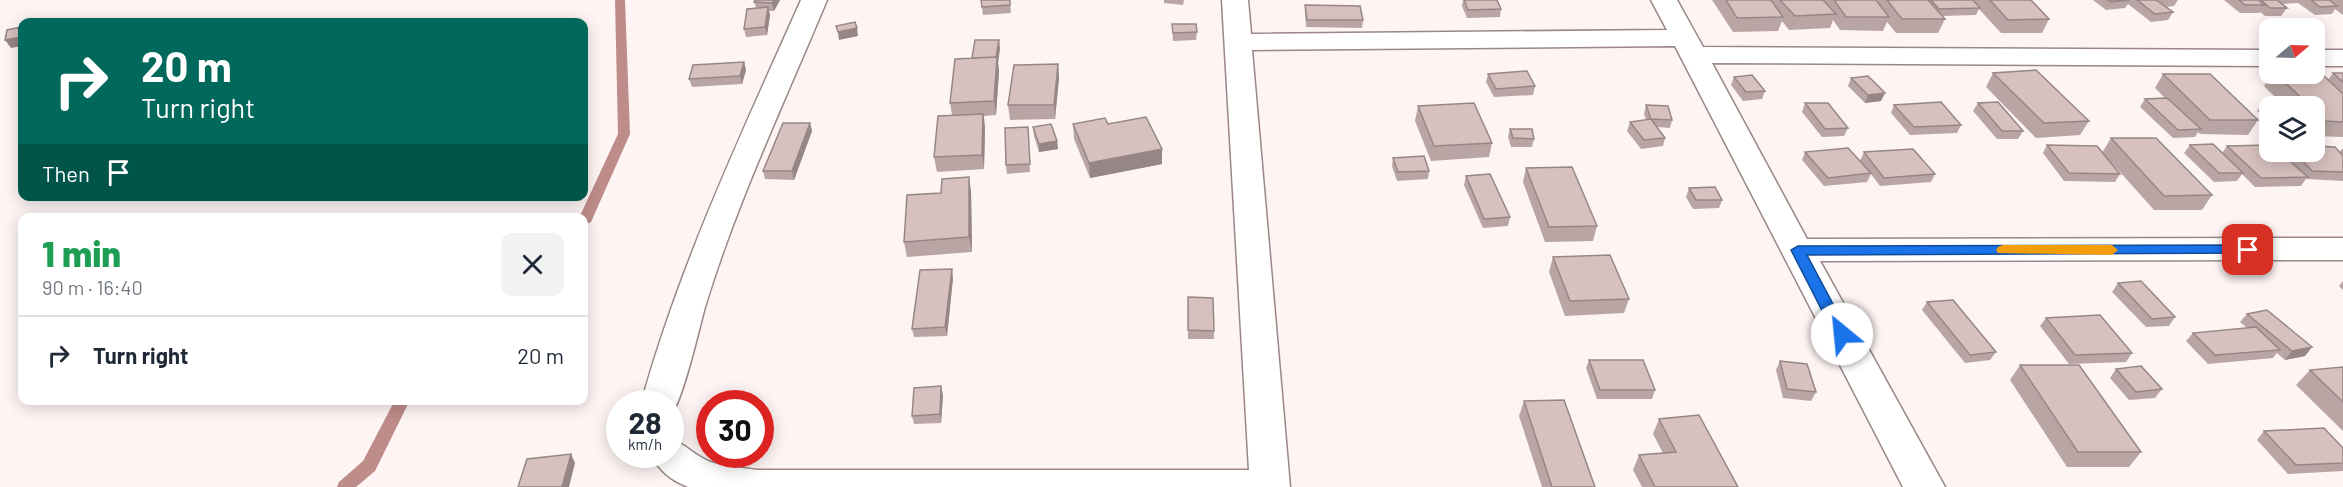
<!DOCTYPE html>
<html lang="en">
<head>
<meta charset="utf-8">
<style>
  body { margin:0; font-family:Barlow,sans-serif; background:#f2f2f3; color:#1f2937; height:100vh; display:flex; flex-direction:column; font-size:22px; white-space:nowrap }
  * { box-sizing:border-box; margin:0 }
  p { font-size:20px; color:#747a83 }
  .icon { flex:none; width:33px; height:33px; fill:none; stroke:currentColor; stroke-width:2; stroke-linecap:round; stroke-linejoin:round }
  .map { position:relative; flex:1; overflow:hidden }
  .sheet { position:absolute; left:18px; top:213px; width:570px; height:192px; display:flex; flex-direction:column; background:#fff; border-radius:12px; box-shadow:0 3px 15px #0003 }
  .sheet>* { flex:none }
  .guide { position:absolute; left:18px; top:18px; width:570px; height:183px; border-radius:12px; box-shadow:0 3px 15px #0003; background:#00695c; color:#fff; overflow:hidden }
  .needle { width:39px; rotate:71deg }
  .fabs { position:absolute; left:2259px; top:18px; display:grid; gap:12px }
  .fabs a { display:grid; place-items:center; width:66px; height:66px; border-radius:12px; background:#fff; box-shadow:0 3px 15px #0003; font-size:30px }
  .speed { position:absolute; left:606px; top:390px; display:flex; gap:12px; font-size:30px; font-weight:700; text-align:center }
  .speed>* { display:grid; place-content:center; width:78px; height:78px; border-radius:50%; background:#fff; box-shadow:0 3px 15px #0003; line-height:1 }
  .speed small { font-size:15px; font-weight:400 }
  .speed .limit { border:9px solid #d22; background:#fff; color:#111 }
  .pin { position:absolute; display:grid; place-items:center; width:51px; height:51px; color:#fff; margin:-26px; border-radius:12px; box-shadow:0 3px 9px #0006 }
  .me { position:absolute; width:66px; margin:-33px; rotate:332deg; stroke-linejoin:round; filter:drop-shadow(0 0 4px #0008) }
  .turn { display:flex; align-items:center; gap:21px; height:126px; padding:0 24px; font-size:27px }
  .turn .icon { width:78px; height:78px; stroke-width:2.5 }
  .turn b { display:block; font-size:42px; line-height:51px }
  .then { display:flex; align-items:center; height:57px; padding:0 24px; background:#0003; gap:12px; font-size:22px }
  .round { display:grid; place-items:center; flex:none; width:63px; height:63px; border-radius:12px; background:#f2f2f3 }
  .summary { display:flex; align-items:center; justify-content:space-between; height:102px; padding:0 24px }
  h1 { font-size:36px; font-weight:800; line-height:45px; color:#1e9e55 }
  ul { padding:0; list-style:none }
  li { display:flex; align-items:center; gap:18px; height:78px; padding:0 24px; border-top:2px solid #e0e1e3 }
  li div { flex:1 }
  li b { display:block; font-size:22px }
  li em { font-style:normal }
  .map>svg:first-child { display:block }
</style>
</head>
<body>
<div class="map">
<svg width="2343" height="487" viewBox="0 0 2343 487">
  <rect width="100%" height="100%" fill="#fdf4f3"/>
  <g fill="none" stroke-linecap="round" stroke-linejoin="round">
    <path fill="#be8c89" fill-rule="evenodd" d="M615 0H625L630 134 591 222 584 226V218H579L618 134Z
      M395 400H410L375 471 356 487H337L339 482 363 461Z"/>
    <defs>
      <path id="street" d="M801 0H827C785 101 737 202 705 307 700 325 681 408 670 415V404H641C680 263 742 133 801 0Z
        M1222 0H1248L1251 34 1667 30 1651 0H1677L1703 47 2270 50V66L1712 63 1807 239 2343 238V260L1820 261 1945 487H1903L1675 46 1252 50 1290 487H688C671 480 659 471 651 454H670V439C685 444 691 452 704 459 719 467 740 467 757 470H1249Z
        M2314 50H2343V66H2314Z"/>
    </defs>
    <use href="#street" stroke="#9b8785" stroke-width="3"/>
    <use href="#street" fill="#fff" fill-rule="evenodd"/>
  </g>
  <path fill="#b9a6a4" d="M755 0H780L774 11H769L770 15 767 35 746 37 744 29 756 8 754 2Z
    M981 0H1010L1011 13 983 15Z
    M1164 0H1184L1183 5 1164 3Z
    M1463 0H1497L1501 9 1500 17 1467 18 1462 6Z
    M1712 0H2031L2049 19 2042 33H2001L1979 9 1976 15 1942 16 1945 19 1938 33H1896L1887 22 1883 31 1840 30 1833 20 1830 28 1789 30 1782 21 1778 31 1733 32Z
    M2093 0H2178L2174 6 2165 7 2173 12 2168 20 2151 22 2128 4 2125 8 2106 10Z
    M2224 0H2343V15L2335 9 2332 14 2315 15 2298 3 2282 4 2287 8 2281 16H2265L2260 12 2259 13H2240Z
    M1305 5 1363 20 1362 28 1306 27 1305 13Z
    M1172 24 1197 32 1196 40 1173 41Z
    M1000 48 998 63 999 71 996 115 984 116 985 128 984 169 937 172 934 157 952 115 950 103 972 58Z
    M744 62 746 70 742 84 692 87 689 79Z
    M1058 64 1059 78 1055 119 1010 120 1008 105Z
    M1993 73 2089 121 2080 135 2036 138 1986 87Z
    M2333 73H2343V137L2314 136V106H2270V121L2257 111 2263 103 2279 101 2264 86 2272 74H2314L2328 80Z
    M1488 74 1535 86 1533 95 1494 97 1486 82Z
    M2163 74 2258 120 2248 135 2200 134 2198 132 2195 137 2173 138 2140 107 2145 99 2165 98 2155 88Z
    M1734 77 1765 91 1762 99 1743 101 1731 85Z
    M1851 78 1881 101 1865 103 1848 86Z
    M1805 103 1848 128 1844 136 1822 137 1802 112Z
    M1978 103 2023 131 2018 139H1997L1973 111Z
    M1646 105 1672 120 1670 128 1657 127 1665 138 1663 146 1641 149 1627 131 1630 122 1646 120 1644 114Z
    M1894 105 1961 125 1957 133 1910 135 1891 113Z
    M1418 106 1492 143 1489 157 1431 161 1415 121Z
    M810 123 812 131 794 180 765 179 763 171Z
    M1073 124H1108L1162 149V164L1090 178 1074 139Z
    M1028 127 1030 172 1007 174 1006 165Z
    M1033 127 1057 141 1058 149 1039 152 1034 136Z
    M1510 129 1534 139 1532 147H1511L1508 137Z
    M2111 138 2212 195 2202 210H2154L2111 162 2120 174 2115 182 2064 181 2043 153 2047 145 2102 153Z
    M2190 145 2222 153 2227 146 2287 159 2282 154 2284 152H2339L2343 148V181L2306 179 2301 186 2255 187 2242 174 2237 181 2214 182 2184 153Z
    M1805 152 1860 161 1864 152 1935 174 1931 182 1880 186 1871 174 1867 182 1824 186 1802 160Z
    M1393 158 1429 171 1428 179 1397 181 1392 166Z
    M1526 168 1597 226 1593 241 1545 242 1523 182Z
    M1466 176 1510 217 1508 226 1483 228 1464 185Z
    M1689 188 1722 200 1719 208 1693 209 1686 197Z
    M971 191 972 252 907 257 904 242 941 193Z
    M1553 257 1629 299 1624 313 1565 316 1549 272Z
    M953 278 947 336 914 337 912 329Z
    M2343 281V290L2339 286Z
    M2118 283 2175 317 2169 326 2146 327 2112 292Z
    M1188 297 1214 331V339H1188Z
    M1927 302 1996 352 1990 360 1965 363 1922 310Z
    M2247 314 2312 347 2305 356 2285 360 2277 353 2273 358 2208 364 2186 341 2193 333 2247 328 2240 322Z
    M2046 318 2132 353 2126 362 2069 364 2040 326Z
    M1589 360 1655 390 1652 399H1597L1586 368Z
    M1780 361 1816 392 1811 401 1783 398 1776 370Z
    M2020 365 2141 452 2129 467H2067L2010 380Z
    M2343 367V431L2296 385 2310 370Z
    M2116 369 2162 389 2155 398 2129 400 2110 378Z
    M943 395 941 423 914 424 912 416Z
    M1524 401 1595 487H1542L1519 416Z
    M1659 419 1738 487H1642L1633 470 1639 455 1663 453 1653 434Z
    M2264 431 2343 448V471L2288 474 2257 440Z"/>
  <path fill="#968786" d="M774 0H780L774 11 772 3Z
    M768 7 770 15 767 35 765 27Z
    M857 28 858 36 839 40 838 32Z
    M22 37V46L11 48 5 40Z
    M999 40 1000 48 998 63 999 71 996 115 994 101 996 60Z
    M744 62 746 70 742 84 740 76Z
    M1058 64 1059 78 1055 119 1054 105Z
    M1885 93 1881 101 1865 103 1868 95Z
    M983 114 985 128 984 169 982 155Z
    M810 123 812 131 794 180 792 171Z
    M1057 141 1058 149 1039 152V144Z
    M1162 149V164L1090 178 1089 163Z
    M969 177 971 191 972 252 969 237Z
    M952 269 953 278 947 336 945 327Z
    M2312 347 2305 356 2285 360 2292 351Z
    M941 386 943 395 941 423 940 414Z
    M571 454 575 463 569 487H562Z"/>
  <path fill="#d7c1bf" stroke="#968786" stroke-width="1.5" d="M755 0H774L772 3 754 2Z
    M981 0H1010V5L982 7Z
    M1464 0H1497L1501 9 1468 10Z
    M1726 0H1771L1783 17 1737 18Z
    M1780 0H1823L1836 14 1795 16Z
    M1834 0H1876L1889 17H1846Z
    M1887 0H1928L1945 19H1902Z
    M1931 0H1973L1980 8 1939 9Z
    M1990 0H2031L2049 19 2008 20Z
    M2108 0H2130L2111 2Z
    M2137 0H2156L2173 12 2155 14Z
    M2239 0H2258L2264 5H2245Z
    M2261 0H2277L2287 8H2270Z
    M2311 0H2329L2337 6 2320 7Z
    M1305 5 1360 6 1363 20H1307Z
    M768 7 765 27 744 29 747 9Z
    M855 22 857 28 838 32 836 26Z
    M1172 24H1196L1197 32 1173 33Z
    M22 27V37L5 40 7 30Z
    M975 40H999L996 57 972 58Z
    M997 57 994 101 950 103 955 59Z
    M744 62 740 76 689 79 693 65Z
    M1058 64 1054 105H1008L1014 65Z
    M2036 70 2089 121 2044 123 1993 73Z
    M1527 71 1535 86 1496 89 1488 74Z
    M2314 73H2321L2343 94V122L2325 121 2314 111V106H2310L2276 74Z
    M2333 73H2343V82Z
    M2163 74H2210L2258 120H2210Z
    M1752 75 1765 91 1746 92 1734 77Z
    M1868 76 1885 93 1868 95 1851 78Z
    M2167 98 2201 129 2178 130 2145 99Z
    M2281 101 2288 106H2270V108L2263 103Z
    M1941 102 1961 125 1914 127 1894 105Z
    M1998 102 2023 131H2002L1978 103Z
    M1474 103 1492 143 1434 146 1418 106Z
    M1805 103H1828L1848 128 1825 129Z
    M1646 105 1668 106 1672 120 1651 119Z
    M983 114 982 155 934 157 938 116Z
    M1146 117 1162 149 1089 163 1073 124 1105 118 1108 124Z
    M1651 119 1665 138 1644 140 1630 122Z
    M783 123H810L792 171H763Z
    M1051 124 1057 141 1039 144 1033 127Z
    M1028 127 1030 164 1006 165 1005 128Z
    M1510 129H1532L1534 139 1513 138Z
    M2111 138H2156L2212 195 2164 196Z
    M2213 144 2243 173H2219L2190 145Z
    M2047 145 2097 146 2120 174 2069 173Z
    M2270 145V152H2279L2308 177 2261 178 2227 146Z
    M2314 146 2335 147 2343 156V172L2312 171 2294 152H2314Z
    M1848 148 1871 173 1828 178 1805 152Z
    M1913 149 1935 174 1884 178 1864 152Z
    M1424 156 1429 171 1398 172 1393 158Z
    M1572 167 1597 226 1549 227 1526 168Z
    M1490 174 1510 217 1484 219 1466 176Z
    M969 177V237L904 242 907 195 941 193 942 179Z
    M1715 187 1722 200H1696L1689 188Z
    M1610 255 1629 299 1570 301 1553 257Z
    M952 269 945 327 912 329 920 270Z
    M2141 281 2175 317 2152 319 2118 283Z
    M1188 297 1213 298 1214 331 1188 330Z
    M1953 300 1996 352 1970 355 1927 302Z
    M2267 310 2312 347 2292 351 2247 314Z
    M2100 315 2132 353 2075 355 2046 318Z
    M2256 327 2280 350 2215 355 2193 333Z
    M1589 360H1643L1655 390H1600Z
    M1780 361 1807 364 1816 392 1787 389Z
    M2020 365H2079L2141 452H2078Z
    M2141 366 2162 389 2136 392 2116 369Z
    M2343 367V402L2310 370Z
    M941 386 940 414 912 416 914 388Z
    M1564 400 1595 487H1552L1524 401Z
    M1699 415 1738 487H1655L1639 455 1676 452 1659 419Z
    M2324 428 2343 448V463L2296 465 2264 431Z
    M571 454 562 487H518L527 459Z"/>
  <path fill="#1a73e8" stroke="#114b97" stroke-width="1.5" d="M2248 245 2255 250 2253 253 1807 255 1849 334 1842 339 1834 334 1791 250 1798 246Z"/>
  <path fill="#f59e0b" d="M2003 245H2112L2118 250 2112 255 1998 253 1996 250 1998 247Z"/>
</svg>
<div class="fabs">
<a><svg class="needle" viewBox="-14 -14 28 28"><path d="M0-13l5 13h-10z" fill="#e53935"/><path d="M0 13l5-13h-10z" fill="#747a83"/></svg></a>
<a><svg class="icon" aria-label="layers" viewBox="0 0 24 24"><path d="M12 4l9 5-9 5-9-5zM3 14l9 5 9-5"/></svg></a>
</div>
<div class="speed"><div>28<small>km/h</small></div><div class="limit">30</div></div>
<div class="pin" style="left:2248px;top:250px;background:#d93025"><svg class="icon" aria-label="arrive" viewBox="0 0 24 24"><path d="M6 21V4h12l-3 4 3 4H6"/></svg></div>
<svg class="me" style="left:1842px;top:334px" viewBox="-20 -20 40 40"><circle r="19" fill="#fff"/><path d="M0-13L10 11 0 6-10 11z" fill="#1a73e8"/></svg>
<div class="guide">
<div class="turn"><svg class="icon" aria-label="right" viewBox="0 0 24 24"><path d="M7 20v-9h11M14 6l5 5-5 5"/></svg><div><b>20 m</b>Turn right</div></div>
<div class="then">Then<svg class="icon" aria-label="arrive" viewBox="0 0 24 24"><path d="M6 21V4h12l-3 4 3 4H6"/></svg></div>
</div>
<section class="sheet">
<div class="summary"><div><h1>1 min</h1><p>90 m · 16:40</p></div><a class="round"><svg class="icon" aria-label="close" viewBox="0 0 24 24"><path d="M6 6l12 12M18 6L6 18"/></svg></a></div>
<ul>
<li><svg class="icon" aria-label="right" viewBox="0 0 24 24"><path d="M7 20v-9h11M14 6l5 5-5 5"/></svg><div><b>Turn right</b></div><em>20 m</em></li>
</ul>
</section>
</div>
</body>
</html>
